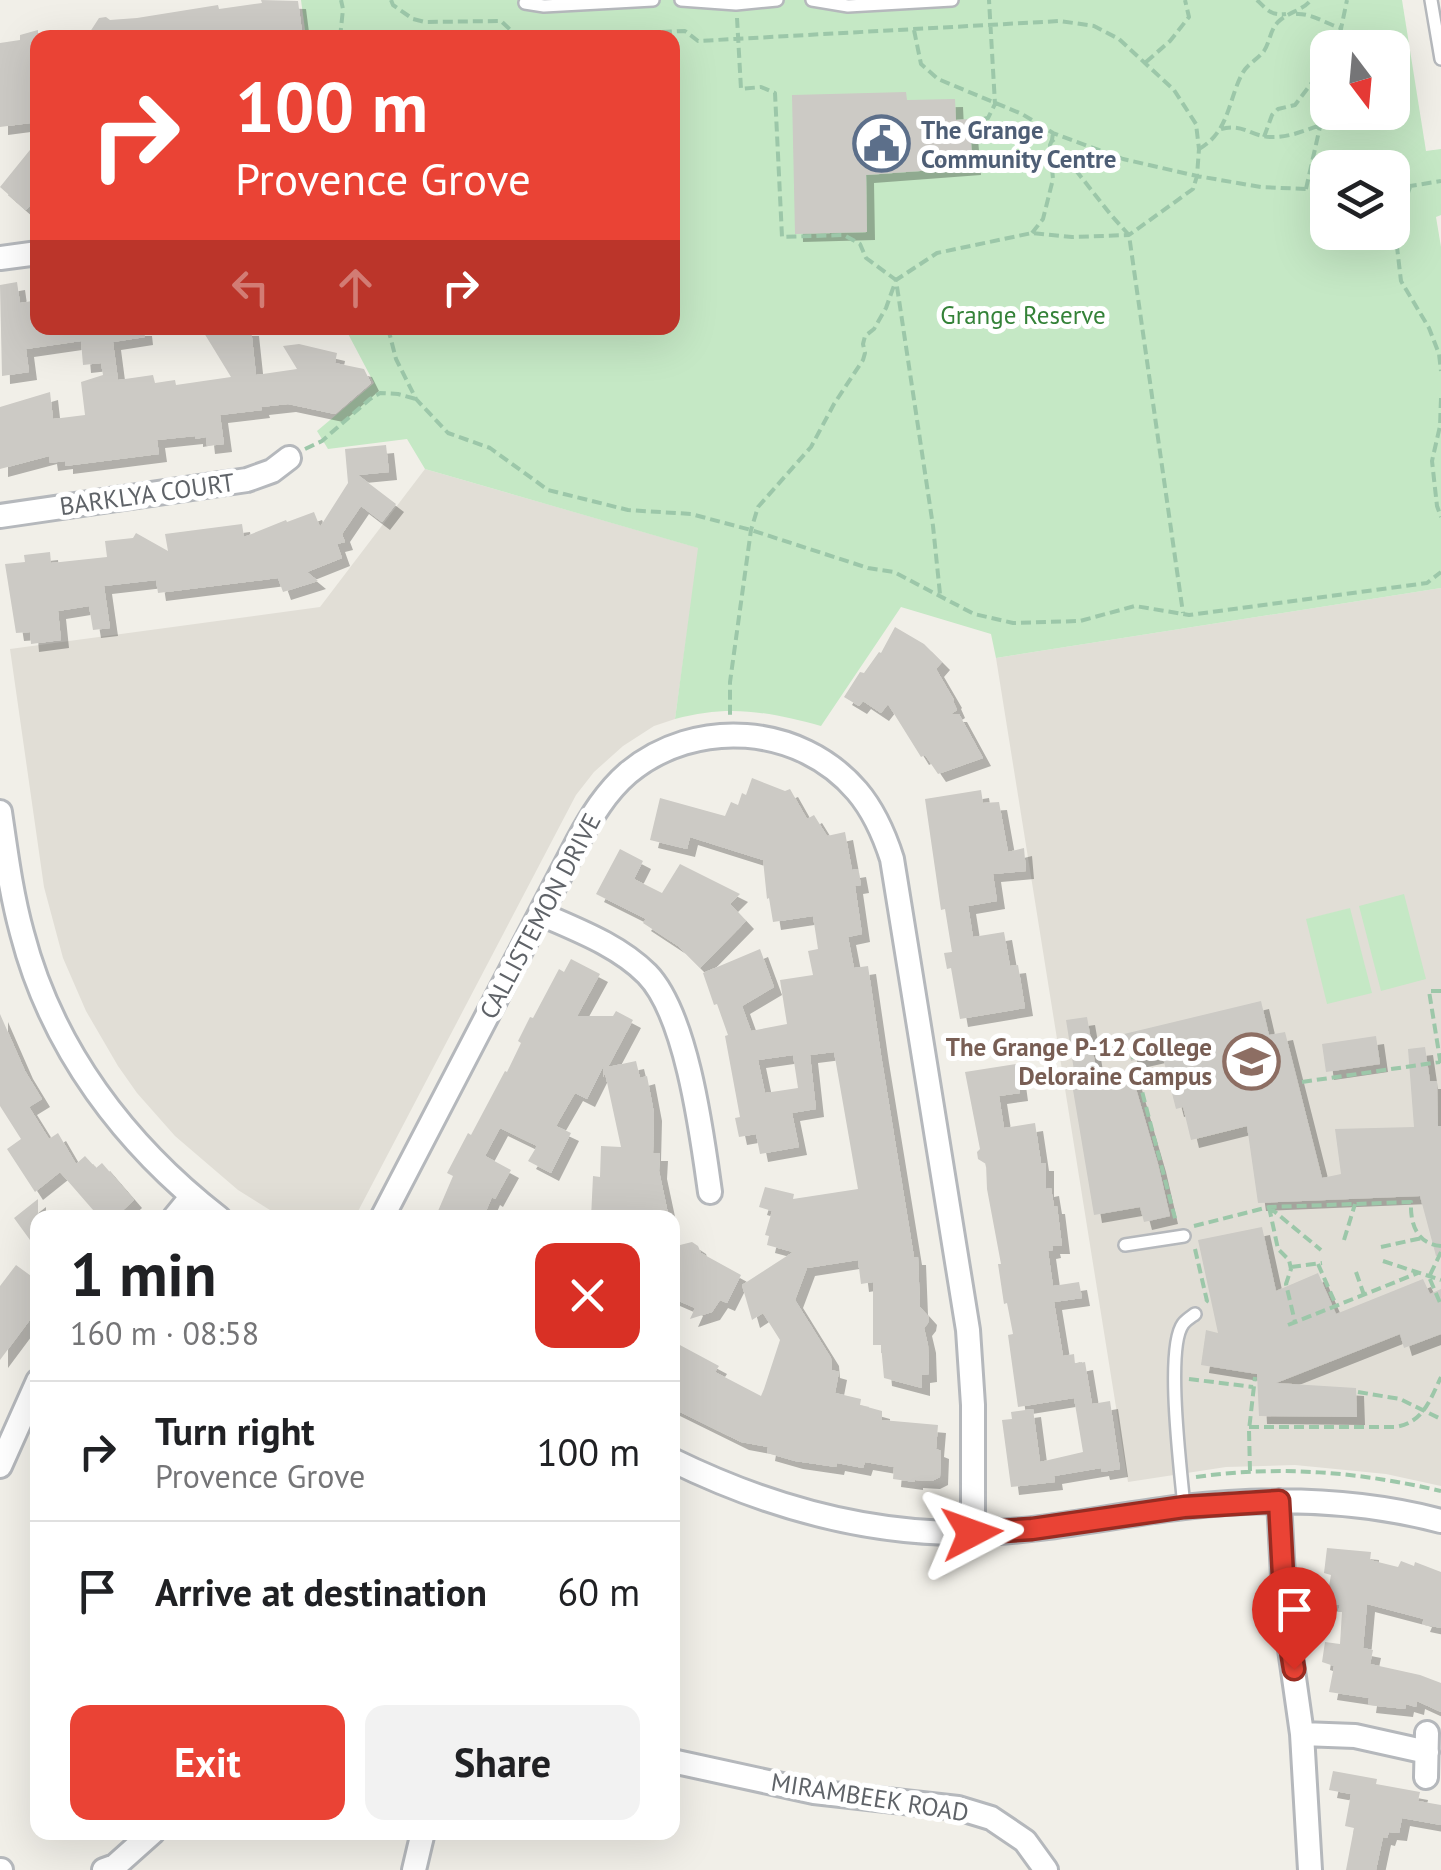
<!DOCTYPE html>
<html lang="en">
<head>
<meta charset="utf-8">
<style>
  body { margin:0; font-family:"PT Sans",sans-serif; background:#f2f2f2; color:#202124; height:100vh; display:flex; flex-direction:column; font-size:38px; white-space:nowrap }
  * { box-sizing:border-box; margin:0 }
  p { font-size:32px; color:#757577 }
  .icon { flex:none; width:55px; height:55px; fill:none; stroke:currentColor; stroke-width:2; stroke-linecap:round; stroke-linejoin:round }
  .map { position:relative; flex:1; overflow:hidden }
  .sheet { position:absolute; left:30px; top:1210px; width:650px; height:630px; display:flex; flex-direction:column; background:#fff; border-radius:20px; box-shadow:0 10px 40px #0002 }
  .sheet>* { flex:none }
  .top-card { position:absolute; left:30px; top:30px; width:650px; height:305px; border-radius:20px; box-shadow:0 10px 40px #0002; background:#ea4335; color:#fff; overflow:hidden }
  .needle { width:65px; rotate:164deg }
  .controls { position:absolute; left:1310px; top:30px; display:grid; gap:20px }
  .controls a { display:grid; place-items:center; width:100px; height:100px; border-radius:20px; background:#fff; box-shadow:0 10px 40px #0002; font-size:50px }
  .pin { position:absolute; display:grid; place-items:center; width:85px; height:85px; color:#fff; margin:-102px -42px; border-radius:50% 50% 50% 0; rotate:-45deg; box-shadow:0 0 10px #0007 }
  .pin .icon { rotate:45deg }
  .me { position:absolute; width:110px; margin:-55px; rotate:86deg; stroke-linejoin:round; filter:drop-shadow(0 0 8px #0008) }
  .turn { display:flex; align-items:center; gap:35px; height:210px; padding:0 40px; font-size:45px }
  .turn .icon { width:130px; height:130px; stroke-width:2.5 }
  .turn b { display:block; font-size:70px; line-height:85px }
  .lanes { display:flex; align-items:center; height:95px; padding:0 40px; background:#0003; justify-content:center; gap:50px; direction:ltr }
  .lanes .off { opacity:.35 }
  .round { display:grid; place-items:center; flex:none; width:105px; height:105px; border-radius:20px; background:#f2f2f2 }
  .summary { display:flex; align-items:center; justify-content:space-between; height:170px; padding:0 40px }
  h1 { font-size:60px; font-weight:800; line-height:75px }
  .button { display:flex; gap:20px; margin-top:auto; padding:20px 40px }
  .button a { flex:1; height:115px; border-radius:20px; background:#ea4335; color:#fff; font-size:40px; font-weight:800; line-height:115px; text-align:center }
  .button a+a { background:#f2f2f2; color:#202124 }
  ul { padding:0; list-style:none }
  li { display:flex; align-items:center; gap:30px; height:140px; padding:0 40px; border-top:2px solid #e0e0e0 }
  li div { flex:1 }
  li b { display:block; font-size:38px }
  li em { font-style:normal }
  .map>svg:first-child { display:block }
</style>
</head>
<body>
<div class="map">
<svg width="1441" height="1870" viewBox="0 0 1441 1870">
  <defs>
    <filter id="shadow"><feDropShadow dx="8" dy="8" stdDeviation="0" flood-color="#0004"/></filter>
  </defs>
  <rect width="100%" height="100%" fill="#f1efe8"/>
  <path fill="#e1ded6" d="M425 469 699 548 675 719 654 726 623 746 594 772 576 795 355 1217H281L238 1190 175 1136 137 1093 118 1066 86 1011 63 958 44 887 10 649 320 607Z
    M1441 588V1486L1386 1474 1295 1465 1226 1467 1128 1482 996 658Z"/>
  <path fill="#c5e8c5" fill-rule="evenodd" d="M301 0H1402L1426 151 1441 149V215L1436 217 1441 247V588L996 658 991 634 901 607 821 726C768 712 730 704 675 719L698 548 425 469 407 439 328 449 317 431 374 383 345 328H672V38L306 37ZM1328 48H1392V112H1328ZM1328 168H1392V232H1328Z
    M1404 894 1426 979 1381 991 1359 906Z
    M1350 908 1372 993 1327 1004 1306 919Z"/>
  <path fill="#cccac5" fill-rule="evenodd" filter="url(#shadow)" d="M261 0 298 1 302 32 291 34 292 38H155L153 31 124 38H86L99 18 106 17 110 20 137 18 218 5 219 9 262 3Z
    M38 30V122L0 127V43L20 40V35Z
    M906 92 907 100 955 99 956 120 969 119 973 167 866 175 867 232 795 234 792 95Z
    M38 140V197L26 210 0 187Z
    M17 282 20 303 38 300V328H144L145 337 113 342 118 380 153 375 155 383 175 380 176 385 231 377 201 328H251L256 375 297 369 283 346 299 344 337 353 335 363 364 369 371 383 335 414 288 404 261 407 262 410 220 415 224 444 207 446 206 437 195 439V436L157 440 159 454 65 466V461L50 463 49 456 0 469V407L50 392 53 419 85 415 81 382 103 375 101 363 83 365 81 341 26 349 29 372 2 376 0 285Z
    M386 445 389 472 358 475 396 504 382 522 361 506 342 534 345 542 337 544 342 558 307 572 318 581 283 592 278 578 158 593 156 580 104 586 110 628 93 630 89 606 58 611 61 640 31 644 30 632 16 633 5 564 25 562 24 555 50 552 51 563 107 557 105 541 133 538 136 533 168 551 165 534 242 524 244 537 286 520 287 522 314 512 320 527 348 483 345 449Z
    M895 627 924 644 942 662 936 669 954 700 953 701 957 710 951 714H959L983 758 938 774 925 755 921 757 888 704 881 713 863 701 859 706 844 697 860 672 864 673 879 652 881 653Z
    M752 778 785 791 790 789 807 819 814 815 827 836 845 832 852 870 858 869 861 885 855 886 862 934 848 937 854 968 868 966 881 1055 914 1257H918L920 1307 929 1317 928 1323 924 1328 928 1345 929 1374 922 1375V1388L884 1378 881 1345H873V1282L861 1284 858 1260 807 1268 795 1300 831 1358 832 1370 839 1372 835 1393 861 1399 860 1405 882 1411V1420L938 1425 936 1449 941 1451 940 1477 932 1481 915 1480V1482L893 1479 894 1467 865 1462 863 1468 837 1463 836 1467 795 1461 767 1453 768 1447 741 1442 672 1408V1356L678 1344 719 1366 715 1372 761 1396 764 1389 780 1340 763 1313 752 1320 742 1285 793 1252 767 1245 769 1236 765 1235 772 1211 759 1207 765 1187 794 1194 793 1199 858 1189 834 1052 810 1055 816 1109 792 1113 799 1147 760 1154 756 1134 739 1137 735 1118 740 1117 725 1036 728 1035 717 1004 714 1005 703 973 760 949 774 987 742 1006 751 1031 787 1024 780 980 813 975 808 951 818 949 813 916 773 922 769 898 767 899 763 860 690 837 687 849 650 840 660 798 725 816 731 802 738 805 742 793 746 795ZM793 1055 798 1088 765 1093 758 1060Z
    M981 790 983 803 999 802 1008 852 1024 848 1026 871 993 874 997 901 968 906 973 937 1004 932 1010 966 1018 965 1025 1008 960 1019 951 968 947 969 944 953 952 952 945 909 941 910 925 799Z
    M620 849 643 861 634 879 662 893 680 864 740 894 730 904 746 921 700 968 678 946 643 923 646 919 596 894Z
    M571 959 600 974 577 1016H613L616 1011 633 1020 608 1067 636 1061 640 1078 647 1076 654 1113 653 1153H660L659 1171 669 1218H591L593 1176 600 1177 601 1146 621 1147 605 1073 603 1077 604 1065 587 1099 575 1093 556 1126 571 1133 551 1173 528 1161 537 1146 500 1128 485 1156 511 1170 495 1199 492 1197 483 1218H435L453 1176 447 1173 468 1133 471 1135 505 1071 507 1072 521 1043 518 1041 530 1017 533 1018 559 969 564 972Z
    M1261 1001 1269 1035 1285 1032 1322 1178 1341 1174 1335 1129 1414 1127 1408 1049 1425 1047 1430 1081H1437L1438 1126H1441V1255L1436 1256 1420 1196 1258 1203 1247 1126 1191 1140 1183 1107 1176 1109 1162 1054 1131 1061 1124 1034Z
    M0 1014 25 1071 42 1099 29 1107 49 1139 58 1133 76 1164 85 1156 96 1168 102 1163 134 1200 120 1213 117 1210 108 1218H100L60 1172 35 1192 7 1149 21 1139 0 1106Z
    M1087 1017 1098 1080 1132 1075 1158 1164 1170 1216 1144 1222 1140 1207 1094 1215 1072 1084 1076 1083 1066 1020Z
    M1376 1036 1380 1064 1326 1072 1322 1044Z
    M1016 1064 1020 1093 999 1096 1004 1128 1035 1123 1041 1163H1046V1189L1051 1188 1054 1206H1057L1062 1246H1052L1053 1250 1048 1251 1053 1286 1079 1282 1082 1298 1054 1302 1063 1356 1074 1354 1075 1364 1085 1362 1092 1404 1110 1401 1120 1469 1102 1472 1101 1468 1054 1476 1055 1482 1011 1487 1002 1420 1012 1419 1011 1412 1033 1409 1040 1462 1083 1452 1074 1398 1018 1407 1008 1335 1013 1334 1007 1303 1004 1304 998 1264H1001L987 1189 986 1164 978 1159 977 1152 980 1149 965 1072Z
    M38 1199V1251L14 1218Z
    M1262 1227 1276 1291 1318 1273 1336 1314 1423 1279 1430 1294 1441 1289V1334L1404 1348 1400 1334 1276 1383 1356 1388 1357 1417 1259 1416 1257 1374 1201 1365 1206 1330 1218 1333 1198 1240Z
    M692 1242 698 1246 701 1253 741 1275 727 1303 720 1300 712 1312 690 1319 695 1308 672 1298V1247Z
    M16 1265 38 1281V1309L0 1360V1286Z
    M1327 1548 1371 1552 1370 1560 1398 1567 1401 1561 1414 1566 1415 1562 1441 1572V1628L1422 1624 1424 1619 1367 1604 1363 1648 1373 1650 1370 1664 1420 1675 1441 1683V1712L1417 1701 1416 1707 1406 1704 1405 1709 1368 1705 1369 1698 1329 1692 1334 1666 1322 1662 1325 1642 1340 1644 1342 1612H1338L1340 1605 1326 1603 1331 1575 1324 1573Z
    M1333 1771 1377 1779 1376 1784 1420 1792 1418 1801 1441 1805V1825L1402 1818 1399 1833 1389 1832 1387 1838 1383 1837 1376 1870H1346L1354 1828 1345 1826 1351 1794 1329 1790Z"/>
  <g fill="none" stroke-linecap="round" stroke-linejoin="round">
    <defs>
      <path id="service" d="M681 0 736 4 777 0
        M812 0 848 6 952 0
        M1431 0 1441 59
        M525 3 544 6 653 0
        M1125 1245 1184 1236
        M1184 1507C1181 1473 1165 1348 1183 1324 1186 1320 1191 1317 1195 1314"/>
      <path id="minor" d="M0 258 38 253
        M0 516 247 480 272 471 289 458
        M0 812C6 853 11 893 22 933 52 1049 125 1145 219 1218
        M541 914C577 930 618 945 647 974 687 1015 702 1135 710 1192
        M174 1218 192 1196
        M382 1218 578 841C591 817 606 792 628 773 695 717 800 724 857 791 874 811 884 834 892 859L968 1330 973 1405V1533
        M672 1460C766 1506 868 1535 973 1533 1044 1532 1114 1515 1184 1507 1271 1497 1357 1499 1441 1521
        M0 1466 38 1381
        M1279 1501 1285 1614 1302 1734 1310 1870
        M1302 1734 1355 1736 1427 1752
        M672 1761 814 1792 958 1808 991 1818 1025 1841 1046 1870
        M1426 1777 1427 1733
        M0 1870H1
        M104 1870 115 1866 153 1832
        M414 1870 423 1832"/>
    </defs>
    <use href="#service" stroke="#b5b8bc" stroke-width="16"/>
    <use href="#minor" stroke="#b5b8bc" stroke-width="28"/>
    <path stroke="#9cc7a9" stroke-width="4" stroke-dasharray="10 5" stroke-linecap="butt" d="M391 0 393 5 413 19 425 22 501 21 519 38
      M1257 0C1267 10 1272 16 1286 14
      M1296 14C1312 13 1326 24 1341 28
      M737 18 741 89 761 87 775 93 782 237 844 235 860 244 866 258 896 280 933 526 940 594
      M914 30 921 64 938 79 1022 114 1053 133 1123 159 1197 176 1261 187 1328 190
      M340 38 343 9 341 0
      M527 38 685 31 698 41 1060 21 1094 26 1119 39 1174 90 1196 124 1199 149 1197 176 1193 189 1129 235 1072 237 1032 233 937 253 896 280 886 308 874 329 865 336 863 344 865 353 863 360 834 404 811 447 758 507 751 530 730 682V715
      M1337 48 1347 0
      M1146 62 1170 41 1189 17 1185 0
      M969 121 988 118 995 104 989 0
      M1221 129C1243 123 1250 136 1270 137 1287 138 1304 131 1320 125
      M1053 133 1052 140 1111 215 1129 235 1183 613
      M1264 137 1272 115 1278 109 1295 105 1320 72 1328 70
      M1199 149C1229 132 1228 101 1242 74 1247 64 1257 60 1264 51 1270 42 1270 30 1278 22 1288 12 1302 11 1311 0
      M1410 187 1395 230 1401 281 1429 328 1439 354 1441 371
      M1306 189 1328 91
      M1392 189 1441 181
      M1032 233 1043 219 1053 179 1050 145 1052 140
      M388 328 396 359 416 399 448 433 490 448 548 490 628 510 691 514 751 530 868 568 894 572 974 614 1013 623 1080 621 1135 606 1189 615 1427 583 1441 572
      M1441 398 1440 426 1432 461 1437 506 1441 517
      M305 449 322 441 370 399 380 393 398 394 416 399
      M1441 991H1429L1441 1066
      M1131 1049 1176 1222
      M1302 1082 1440 1062
      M1269 1207 1278 1249 1289 1260 1291 1269 1286 1284 1295 1322
      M1269 1207 1321 1250
      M1194 1226 1269 1207 1411 1202C1410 1224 1417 1244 1441 1246
      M1344 1240 1355 1204
      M1381 1247 1422 1238
      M1195 1249 1207 1301 1205 1303
      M1441 1252 1429 1277 1441 1305
      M1383 1261 1441 1280
      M1318 1264 1336 1305
      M1291 1267 1322 1263
      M1356 1272 1364 1295
      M1288 1325 1418 1273
      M1189 1379 1253 1387
      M1358 1392 1400 1399 1441 1419
      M1249 1427H1395C1423 1423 1430 1400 1441 1377
      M1250 1471 1249 1430 1255 1377
      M1196 1477C1279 1465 1360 1472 1441 1491"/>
    <use href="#service" stroke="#fff" stroke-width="11"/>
    <use href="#minor" stroke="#fff" stroke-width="22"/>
  </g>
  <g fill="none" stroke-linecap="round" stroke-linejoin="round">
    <defs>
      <path id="route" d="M972 1533 1032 1529 1184 1507 1279 1501 1285 1614 1294 1669"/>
    </defs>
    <use href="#route" stroke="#982c22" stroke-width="25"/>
    <use href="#route" stroke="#ea4335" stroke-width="18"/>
  </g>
  <defs>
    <symbol id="civic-ring" viewBox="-11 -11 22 22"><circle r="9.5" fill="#fff" stroke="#5c6f8a" stroke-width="1.5"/><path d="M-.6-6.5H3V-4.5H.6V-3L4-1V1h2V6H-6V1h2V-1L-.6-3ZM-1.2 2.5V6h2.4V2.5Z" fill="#5c6f8a"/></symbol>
    <symbol id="school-ring" viewBox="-11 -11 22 22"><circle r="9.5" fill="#fff" stroke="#8d6e63" stroke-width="1.5"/><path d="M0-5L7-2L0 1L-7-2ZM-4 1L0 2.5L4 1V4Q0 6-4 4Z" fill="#8d6e63"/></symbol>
  </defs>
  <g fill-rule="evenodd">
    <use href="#civic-ring" x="850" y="112" width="63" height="63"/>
    <use href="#school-ring" x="1220" y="1030" width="63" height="63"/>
  </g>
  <g text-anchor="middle" stroke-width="10" stroke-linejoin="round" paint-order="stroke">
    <g font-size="25" font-weight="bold" fill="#4e5e75" stroke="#fff" text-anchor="start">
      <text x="921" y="139">The Grange<tspan x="921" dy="29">Community Centre</tspan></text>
    </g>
    <g font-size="25" fill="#348238" stroke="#fff">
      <text x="1023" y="324">Grange Reserve</text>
    </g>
    <g font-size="25" fill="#5f6368" stroke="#fff">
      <text transform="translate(147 494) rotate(-8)" y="9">BARKLYA COURT</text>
      <text transform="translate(540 916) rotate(-62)" y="9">CALLISTEMON DRIVE</text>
      <text transform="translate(870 1797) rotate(9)" y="9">MIRAMBEEK ROAD</text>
    </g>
    <g font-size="25" font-weight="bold" fill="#785e54" stroke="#fff" text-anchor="end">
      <text x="1212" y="1056">The Grange P-12 College<tspan x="1212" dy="29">Deloraine Campus</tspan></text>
    </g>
  </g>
</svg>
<div class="controls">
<a><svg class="needle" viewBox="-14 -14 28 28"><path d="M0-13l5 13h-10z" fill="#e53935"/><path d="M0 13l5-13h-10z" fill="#757577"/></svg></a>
<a><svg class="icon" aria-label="layers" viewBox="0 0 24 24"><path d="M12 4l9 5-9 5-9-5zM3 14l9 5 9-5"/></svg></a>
</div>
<div class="pin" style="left:1294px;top:1669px;background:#d93025"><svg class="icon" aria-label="arrive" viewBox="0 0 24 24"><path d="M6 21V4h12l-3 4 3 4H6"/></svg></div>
<svg class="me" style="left:972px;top:1533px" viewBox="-20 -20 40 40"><path d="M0-17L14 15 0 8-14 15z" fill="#ea4335" stroke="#fff" stroke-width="4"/></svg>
<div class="top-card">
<div class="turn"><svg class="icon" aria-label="right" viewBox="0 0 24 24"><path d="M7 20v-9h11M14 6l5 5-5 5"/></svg><div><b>100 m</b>Provence Grove</div></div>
<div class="lanes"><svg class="icon off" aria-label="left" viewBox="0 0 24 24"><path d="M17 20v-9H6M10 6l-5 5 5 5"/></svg><svg class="icon off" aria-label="ahead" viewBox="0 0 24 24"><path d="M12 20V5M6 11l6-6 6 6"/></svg><svg class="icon" aria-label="right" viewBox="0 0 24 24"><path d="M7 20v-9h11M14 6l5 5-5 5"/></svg></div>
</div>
<section class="sheet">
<div class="summary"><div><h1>1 min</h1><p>160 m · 08:58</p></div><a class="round" style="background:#d93025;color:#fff"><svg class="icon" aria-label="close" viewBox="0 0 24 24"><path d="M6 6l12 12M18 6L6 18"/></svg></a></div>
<ul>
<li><svg class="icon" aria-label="right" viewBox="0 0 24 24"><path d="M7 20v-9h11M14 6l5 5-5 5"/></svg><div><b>Turn right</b><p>Provence Grove</p></div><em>100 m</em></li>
<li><svg class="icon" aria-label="arrive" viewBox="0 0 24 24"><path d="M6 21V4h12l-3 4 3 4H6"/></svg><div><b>Arrive at destination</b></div><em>60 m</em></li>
</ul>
<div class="button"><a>Exit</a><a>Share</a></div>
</section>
</div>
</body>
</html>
